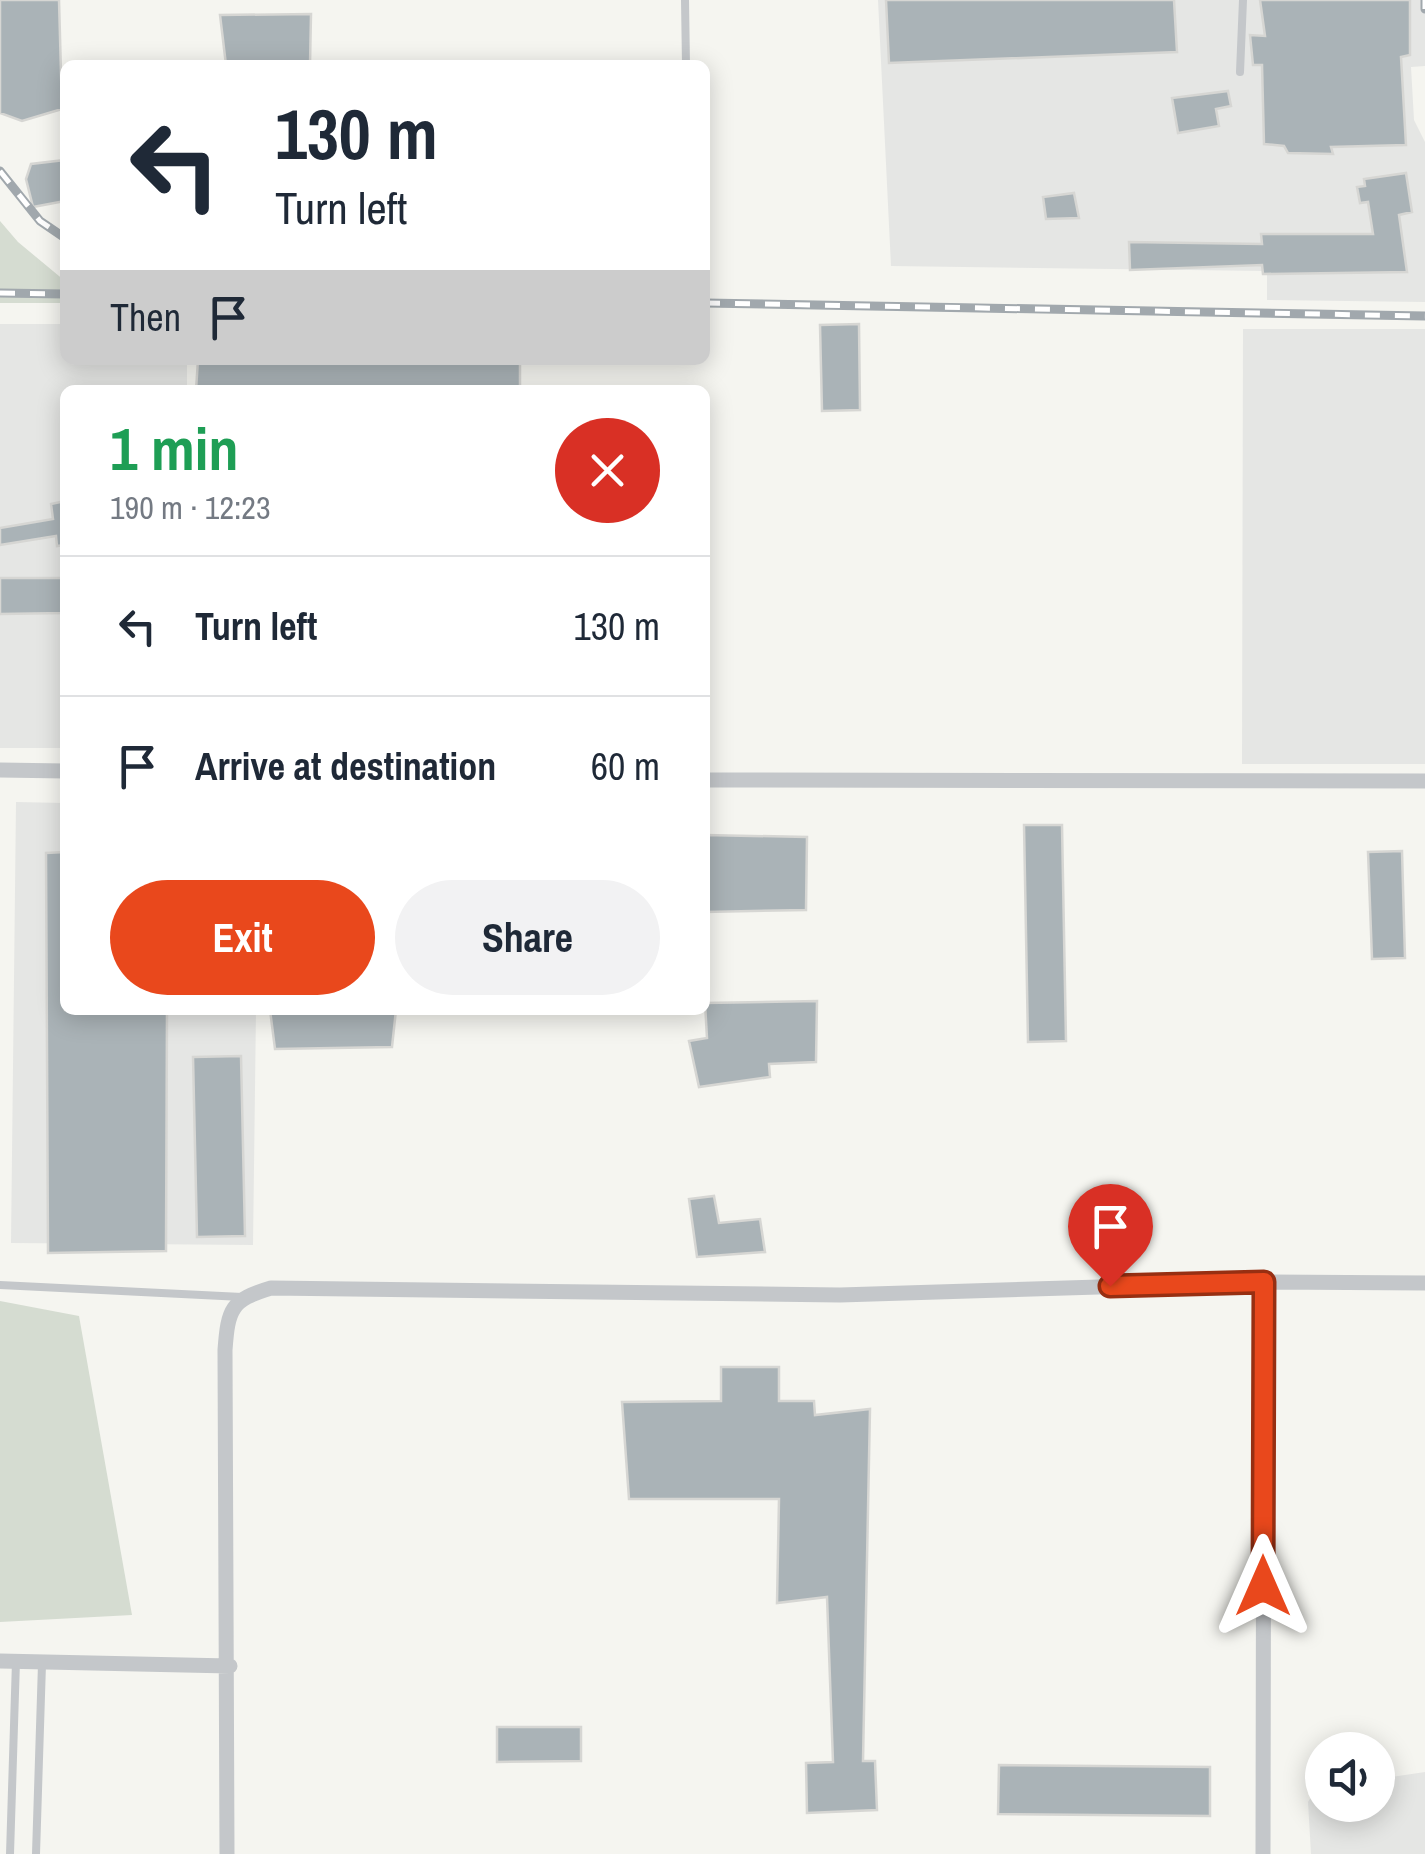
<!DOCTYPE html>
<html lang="en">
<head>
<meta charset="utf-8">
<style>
  body { margin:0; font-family:"Archivo Narrow",sans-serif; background:#f2f2f3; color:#1f2937; height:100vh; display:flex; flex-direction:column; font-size:38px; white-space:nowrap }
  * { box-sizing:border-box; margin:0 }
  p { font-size:32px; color:#747a83 }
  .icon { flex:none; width:55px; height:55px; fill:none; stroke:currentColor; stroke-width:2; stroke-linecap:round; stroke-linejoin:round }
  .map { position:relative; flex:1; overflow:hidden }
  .panel { position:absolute; left:60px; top:385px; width:650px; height:630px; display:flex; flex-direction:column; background:#fff; border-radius:15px; box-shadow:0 5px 25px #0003 }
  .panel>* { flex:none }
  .top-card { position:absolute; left:60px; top:60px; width:650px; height:305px; border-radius:15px; box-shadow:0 5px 25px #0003; background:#fff; color:#1f2937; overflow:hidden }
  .controls { position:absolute; left:1305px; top:1732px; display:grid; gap:20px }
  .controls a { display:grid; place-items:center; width:90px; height:90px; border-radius:50%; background:#fff; box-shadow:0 5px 25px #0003; font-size:50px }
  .pin { position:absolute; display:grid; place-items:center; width:85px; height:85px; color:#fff; margin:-102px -42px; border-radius:50% 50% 50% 0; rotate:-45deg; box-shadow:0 0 10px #0007 }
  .pin .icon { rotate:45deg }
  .me { position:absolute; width:110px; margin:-55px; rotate:0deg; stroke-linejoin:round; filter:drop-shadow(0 0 8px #0008) }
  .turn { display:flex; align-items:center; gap:35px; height:210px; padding:0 50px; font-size:45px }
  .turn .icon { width:130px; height:130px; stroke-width:2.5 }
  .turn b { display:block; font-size:70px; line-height:85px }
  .then { display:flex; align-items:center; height:95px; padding:0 50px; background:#0003; gap:20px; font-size:38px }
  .round { display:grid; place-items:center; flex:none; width:105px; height:105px; border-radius:52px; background:#f2f2f3 }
  .headline { display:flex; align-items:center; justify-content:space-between; height:170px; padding:0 50px }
  h1 { font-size:60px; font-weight:700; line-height:75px; color:#1e9e55 }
  .cta { display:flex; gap:20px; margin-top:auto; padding:20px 50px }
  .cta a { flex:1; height:115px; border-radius:60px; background:#e9481c; color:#fff; font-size:40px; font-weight:700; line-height:115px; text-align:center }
  .cta a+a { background:#f2f2f3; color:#1f2937 }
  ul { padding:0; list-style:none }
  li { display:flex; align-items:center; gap:30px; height:140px; padding:0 50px; border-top:2px solid #e0e1e3 }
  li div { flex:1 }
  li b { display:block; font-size:38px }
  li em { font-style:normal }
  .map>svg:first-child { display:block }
</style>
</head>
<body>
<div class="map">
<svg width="1425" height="1854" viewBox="0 0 1425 1854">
  <rect width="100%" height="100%" fill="#f5f5f0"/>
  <path fill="#e5e6e4" d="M878 0H1425V66L1411 67 1414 120 1425 142V302L1267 300V271L891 266Z
    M0 324H65V360H187V390H65V748H0Z
    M1243 329H1425V764H1242Z
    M16 802 65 803V1010H256L253 1245 11 1243Z
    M1425 1772V1854H1311L1308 1802 1316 1789 1322 1788V1805H1378V1779Z"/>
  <path fill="#d5dcd1" d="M0 221 18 242 65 281V303H0Z
    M0 1301 79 1316 132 1615 0 1622Z"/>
  <path fill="#aab3b7" stroke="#d6d6d3" stroke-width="2.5" d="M0 0H59L62 109 22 121 0 113Z
    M886 0H1174L1177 52 889 63Z
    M1260 0H1410V55L1401 57 1406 145 1331 147 1333 154 1288 153 1284 146 1264 144 1262 65H1253L1250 35 1265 36Z
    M311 14 310 65H226L220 15Z
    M1228 91 1231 106 1216 109 1219 126 1178 133 1172 98Z
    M65 160V201L33 207 26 179 31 164Z
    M1406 173 1412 212 1399 215 1407 272 1263 274 1262 265 1130 270 1129 242 1262 244 1261 234H1373L1368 202 1360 203 1357 187 1365 186 1364 179Z
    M1074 193 1079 218 1046 219 1043 197Z
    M859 324 860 410 822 411 820 325Z
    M198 360H520V390H196Z
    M65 501V545L57 546 56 536 0 545V528L53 519 51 504Z
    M0 578H65V613L0 614Z
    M1024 825H1062L1066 1041 1028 1042Z
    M705 835 807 837 806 910 705 912Z
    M1402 851 1405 958 1372 959 1368 852Z
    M65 852V1010H167L166 1251 48 1253 46 853Z
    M817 1001 816 1062 769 1064 770 1077 699 1087 689 1041 707 1038 705 1003Z
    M270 1010H396L392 1047 275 1049Z
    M241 1056 245 1236 197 1237 193 1057Z
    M714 1196 719 1223 760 1219 765 1252 697 1257 689 1199Z
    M721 1367H779V1401H814L815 1415 870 1409 863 1761H875L877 1810 807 1813 806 1763 833 1762 827 1597 777 1603 779 1499H629L622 1402 721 1401Z
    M497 1727H581V1761L497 1762Z
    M999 1765 1210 1767V1816L998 1814Z"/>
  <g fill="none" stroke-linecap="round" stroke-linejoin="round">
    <path stroke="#c4c7ca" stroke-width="8" d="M685 0 686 65
      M1240 72 1243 0
      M0 1285 242 1297
      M10 1854 16 1661
      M36 1854 42 1664"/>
    <path stroke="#c4c7ca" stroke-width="15" d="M0 770 65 771
      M705 780 1425 781
      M0 1661 230 1666
      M227 1854 225 1350C228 1309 231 1300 271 1288L840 1295 1264 1282
      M1263 1854 1264 1282 1425 1283"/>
    <defs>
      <path id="rail" d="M1425 0V9
        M0 171 40 221 65 238
        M0 293 65 294
        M705 303 1425 316"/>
    </defs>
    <use href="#rail" stroke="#a1a8ad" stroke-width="9"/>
    <use href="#rail" stroke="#fff" stroke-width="5" stroke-dasharray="15" stroke-linecap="butt"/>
  </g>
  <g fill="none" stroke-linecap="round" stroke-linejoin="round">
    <defs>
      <path id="route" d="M1110 1286 1264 1282 1263 1586"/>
    </defs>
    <use href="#route" stroke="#972f12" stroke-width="25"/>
    <use href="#route" stroke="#e9481c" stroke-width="18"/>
  </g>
</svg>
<div class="controls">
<a><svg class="icon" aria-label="sound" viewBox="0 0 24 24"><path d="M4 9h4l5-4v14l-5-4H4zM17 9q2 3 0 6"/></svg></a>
</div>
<div class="pin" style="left:1110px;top:1286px;background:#d93025"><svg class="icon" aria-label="arrive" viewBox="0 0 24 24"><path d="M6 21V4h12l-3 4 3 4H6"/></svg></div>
<svg class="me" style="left:1263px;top:1586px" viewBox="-20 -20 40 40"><path d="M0-17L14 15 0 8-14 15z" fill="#e9481c" stroke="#fff" stroke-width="4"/></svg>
<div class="top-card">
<div class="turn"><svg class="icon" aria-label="left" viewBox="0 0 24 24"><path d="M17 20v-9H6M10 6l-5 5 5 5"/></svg><div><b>130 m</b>Turn left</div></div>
<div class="then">Then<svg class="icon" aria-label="arrive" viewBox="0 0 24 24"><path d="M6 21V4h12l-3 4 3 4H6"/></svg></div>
</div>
<section class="panel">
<div class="headline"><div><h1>1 min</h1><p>190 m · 12:23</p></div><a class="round" style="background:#d93025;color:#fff"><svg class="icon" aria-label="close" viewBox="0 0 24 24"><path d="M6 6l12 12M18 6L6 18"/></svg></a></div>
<ul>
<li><svg class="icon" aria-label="left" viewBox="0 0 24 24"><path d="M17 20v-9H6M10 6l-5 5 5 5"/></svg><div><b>Turn left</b></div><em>130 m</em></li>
<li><svg class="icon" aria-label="arrive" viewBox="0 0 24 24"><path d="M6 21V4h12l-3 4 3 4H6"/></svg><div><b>Arrive at destination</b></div><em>60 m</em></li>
</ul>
<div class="cta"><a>Exit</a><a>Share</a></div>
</section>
</div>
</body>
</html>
